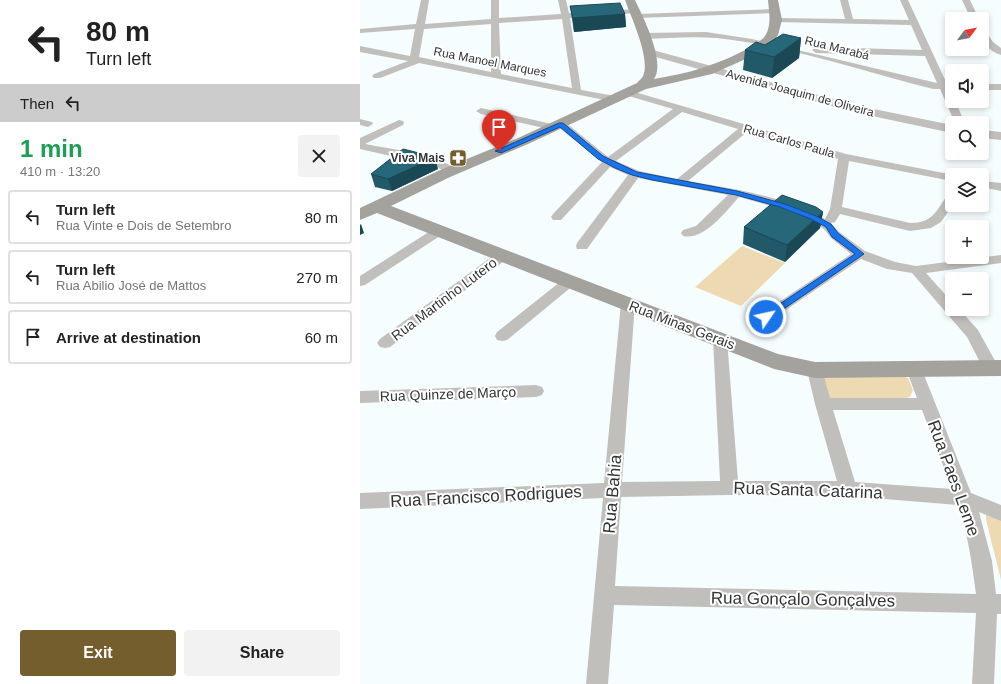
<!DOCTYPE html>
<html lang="en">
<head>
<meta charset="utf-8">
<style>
  body { margin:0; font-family:Arial,sans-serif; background:#f2f2f2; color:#222; height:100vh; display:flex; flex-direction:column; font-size:15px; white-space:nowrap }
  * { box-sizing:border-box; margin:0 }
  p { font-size:13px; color:#767676 }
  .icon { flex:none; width:22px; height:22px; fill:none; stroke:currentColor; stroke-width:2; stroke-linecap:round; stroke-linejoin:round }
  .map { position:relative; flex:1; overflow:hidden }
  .details { display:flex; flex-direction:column; background:#fff; width:360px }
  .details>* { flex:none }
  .top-card { background:#fff; color:#222; overflow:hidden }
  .needle { width:26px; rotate:58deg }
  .controls { position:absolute; left:585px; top:12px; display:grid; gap:8px }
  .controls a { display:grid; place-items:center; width:44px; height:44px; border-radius:4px; background:#fff; box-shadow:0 2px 6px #0003; font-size:20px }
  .pin { position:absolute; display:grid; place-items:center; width:34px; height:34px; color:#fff; margin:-41px -17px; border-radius:50% 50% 50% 0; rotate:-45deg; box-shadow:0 0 4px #0007 }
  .pin .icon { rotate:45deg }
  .me { position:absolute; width:44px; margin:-22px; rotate:56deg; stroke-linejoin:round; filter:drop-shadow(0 0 3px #0008) }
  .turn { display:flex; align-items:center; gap:14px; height:84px; padding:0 20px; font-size:18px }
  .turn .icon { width:52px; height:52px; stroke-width:2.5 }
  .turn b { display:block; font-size:28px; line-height:34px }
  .then { display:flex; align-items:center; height:38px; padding:0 20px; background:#0003; gap:8px; font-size:15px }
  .round { display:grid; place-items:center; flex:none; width:42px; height:42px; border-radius:4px; background:#f2f2f2 }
  .summary { display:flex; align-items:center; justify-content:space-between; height:68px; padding:0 20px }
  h1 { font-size:24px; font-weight:700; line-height:30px; color:#1e9e55 }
  .action { display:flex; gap:8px; margin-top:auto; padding:8px 20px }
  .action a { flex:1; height:46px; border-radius:4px; background:#745e2e; color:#fff; font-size:16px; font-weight:700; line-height:46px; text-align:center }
  .action a+a { background:#f2f2f2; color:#222 }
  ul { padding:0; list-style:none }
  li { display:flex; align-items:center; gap:12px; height:54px; margin:0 8px 6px; padding:0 12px; border:2px solid #e0e0e0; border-radius:4px }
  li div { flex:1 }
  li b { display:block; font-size:15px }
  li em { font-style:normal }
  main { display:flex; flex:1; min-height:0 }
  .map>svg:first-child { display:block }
</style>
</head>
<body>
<main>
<section class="details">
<div class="top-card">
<div class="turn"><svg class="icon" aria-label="left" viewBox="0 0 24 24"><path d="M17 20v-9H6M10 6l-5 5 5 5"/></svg><div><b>80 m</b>Turn left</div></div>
<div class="then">Then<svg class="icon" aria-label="left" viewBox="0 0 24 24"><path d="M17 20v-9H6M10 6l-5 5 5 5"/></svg></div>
</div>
<div class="summary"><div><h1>1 min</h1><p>410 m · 13:20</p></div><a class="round"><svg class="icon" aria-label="close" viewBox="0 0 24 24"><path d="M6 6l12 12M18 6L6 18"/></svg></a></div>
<ul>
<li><svg class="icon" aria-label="left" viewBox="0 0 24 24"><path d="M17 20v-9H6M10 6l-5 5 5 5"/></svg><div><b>Turn left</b><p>Rua Vinte e Dois de Setembro</p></div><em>80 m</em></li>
<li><svg class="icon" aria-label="left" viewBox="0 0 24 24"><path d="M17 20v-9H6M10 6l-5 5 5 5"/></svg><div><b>Turn left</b><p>Rua Abilio José de Mattos</p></div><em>270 m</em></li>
<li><svg class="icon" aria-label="arrive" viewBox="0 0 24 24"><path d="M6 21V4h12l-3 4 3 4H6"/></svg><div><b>Arrive at destination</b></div><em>60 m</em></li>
</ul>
<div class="action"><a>Exit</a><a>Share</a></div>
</section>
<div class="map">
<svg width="641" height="684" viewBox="0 0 641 684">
  <rect width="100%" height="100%" fill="#f6fdff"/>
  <path fill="#eddab3" d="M382 246 425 263 381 306 335 287Z
    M463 375H542L548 378 553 390 550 397 546 398H468Z
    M626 512 641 518V580L626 520Z"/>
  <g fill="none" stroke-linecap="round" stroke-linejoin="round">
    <path fill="#c0bfbc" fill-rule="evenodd" d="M61 0H69L65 24 131 19V0H139V18L201 14 198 0H206L209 13 278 9 279 11 275 13 210 18 221 90 255 96 260 99 255 102 59 63 20 78H14L12 76 14 74 48 61 0 52V46L50 56 55 29 0 33V29L56 24ZM202 19 212 88 141 74 139 23ZM131 24V72L59 57 64 29Z
      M480 0H488L493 19 549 20 540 0H548L587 84H592V90H590L592 95V101H595L605 123H595L580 89H573C502 71 430 46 357 38 333 36 308 38 284 39L280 36 284 33 346 32 392 39 577 83 565 56 456 53 452 50 456 47 562 50 551 25 416 22 412 20 416 18 485 19Z
      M602 0H610L619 19H611Z
      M415 9 419 11 418 13 277 18 273 16 277 14Z
      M622 29 625 30 633 42 641 48V55C628 51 622 42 622 29Z
      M622 84H641V90H622Z
      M268 90 486 154 594 175H592V181L489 161 482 207 550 223C573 223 576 211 588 194L592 193 593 205 581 222 571 228 550 231 480 214 475 222 471 223 479 232 505 251 535 262 556 266 641 255V263L566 273 592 302V309H599L618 330 639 368 637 372 631 374 625 372 607 337 552 273 527 269 501 259 411 320 406 322 401 320 399 317 401 314 491 254 471 238 464 229 450 220 418 208 379 197C366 211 344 241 323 236L321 233 323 230 336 226 368 195 278 178 227 249H217L216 246 217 243 268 175 250 167 201 220H193L191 217 193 214 242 162 198 127 197 129 193 130 121 114 116 111 121 108 196 125 197 122H205L248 157 313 109 265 95 263 93ZM322 112 378 129 317 179 279 171 256 161ZM387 132 478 159 470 209 465 219C431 197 368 188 328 181Z
      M0 119 12 122 13 124 8 127 0 125Z
      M39 120 43 121 44 123 43 125 5 144C25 148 86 156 97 171L95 173H87L75 166 0 149V138Z
      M622 181 641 183V191L622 187Z
      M79 227 83 228 85 231 83 234 5 285 0 286V276L75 228Z
      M143 251 148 252 150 255 148 258 30 347 25 348 20 347 17 343 20 339 138 252Z
      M210 277 215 278 217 281 215 284 147 340 142 341 137 340 135 336 137 332 205 278Z
      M268 298 273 300 275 303 262 482 360 481 353 339 355 335 360 334 365 335 367 339 378 481H477L455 404 447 370 449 366 455 364 461 366 470 398H557L546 369 548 365 554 363 560 365 611 493 641 505V521L619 512 632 561 636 594H641V614H637L634 684H612L616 613 254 605 248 684H226L243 498 0 509V493L244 483 261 303 263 300ZM473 410H562L592 489 495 482ZM369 495 488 496 598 505C608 534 612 564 616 594L255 586 261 497Z
      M176 385 182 387 184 391 182 395 176 397 0 403V391Z"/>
    <path fill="#c0bfbc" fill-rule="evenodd" d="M289 49 499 106 592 125V133L493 112 285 54 283 52Z
      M622 130 641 132V140L622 138Z"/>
    <path fill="#a4a29d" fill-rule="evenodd" d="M265 0H275C283 17 306 62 294 79 310 76 327 73 342 68 356 64 398 47 405 36 412 25 409 12 408 0H418L422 20 418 35 410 46 397 54 352 74 286 89 168 144 90 177 31 206 418 354 455 362 641 360V376L455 378 414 369 17 213 0 220V208L78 171 158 138 277 83C279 81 282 78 283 76 291 59 271 17 265 0Z"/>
  </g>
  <path fill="#215969" d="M210 6 265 14 266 27 214 32Z
    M441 38 439 58 412 78 383 70 385 50 405 45Z
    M78 169 32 191 15 187 11 174Z
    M463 212 460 228 425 262 383 244 384 227Z"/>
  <path fill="#1b4855" d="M265 14 266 27 214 32 213 18Z
    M441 38 439 58 412 78 414 57Z
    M75 157 78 169 32 191 28 179Z
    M463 212 460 228 425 262 427 245Z
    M1 224 4 233 0 235V225Z"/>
  <path fill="#26677a" stroke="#1b4855" d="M260 3 265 14 213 18 210 6Z
    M423 34 441 38 414 57 385 50 396 42 405 45Z
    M43 149 75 157 28 179 11 174Z
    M422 195 456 207 463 212 427 245 384 227Z"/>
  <path fill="#1a73e8" stroke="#114b97" d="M199 123H203L243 156 277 172 377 191 425 204 456 216 471 224 478 233 504 254 409 319H403L402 317 403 315 495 254 472 237 466 227 451 219 420 207 376 195 292 180 272 175 255 168 238 159 200 127 141 153 135 151Z"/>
  <defs>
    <symbol id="pharmacy-square" viewBox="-11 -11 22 22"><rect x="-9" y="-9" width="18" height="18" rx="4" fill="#745e2e" stroke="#fff"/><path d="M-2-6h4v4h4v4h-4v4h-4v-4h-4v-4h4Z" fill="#fff"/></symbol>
  </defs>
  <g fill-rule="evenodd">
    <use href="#pharmacy-square" x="88" y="148" width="20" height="20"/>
  </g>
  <g text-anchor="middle" stroke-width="4" stroke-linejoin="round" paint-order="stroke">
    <g font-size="12" fill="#313435" stroke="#fff">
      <text transform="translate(477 48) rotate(14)" y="4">Rua Marabá</text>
      <text transform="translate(130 62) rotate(11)" y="4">Rua Manoel Marques</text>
      <text transform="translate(440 93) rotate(15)" y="4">Avenida Joaquim de Oliveira</text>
      <text transform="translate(429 141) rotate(16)" y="4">Rua Carlos Paula</text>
    </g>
    <g font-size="12" font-weight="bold" fill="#313435" stroke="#fff" text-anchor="end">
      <text x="85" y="162">Viva Mais</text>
    </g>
    <g font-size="14" fill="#313435" stroke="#fff">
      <text transform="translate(84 299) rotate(-37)" y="5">Rua Martinho Lutero</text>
      <text transform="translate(322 325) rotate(21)" y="5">Rua Minas Gerais</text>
      <text transform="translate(88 394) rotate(-2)" y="5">Rua Quinze de Março</text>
    </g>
    <g font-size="17" fill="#313435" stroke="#fff">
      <text transform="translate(594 478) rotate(70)" y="6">Rua Paes Leme</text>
      <text transform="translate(448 490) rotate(2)" y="6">Rua Santa Catarina</text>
      <text transform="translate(252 494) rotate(-85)" y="6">Rua Bahia</text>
      <text transform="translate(126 496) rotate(-3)" y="6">Rua Francisco Rodrigues</text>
      <text transform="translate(443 599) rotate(1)" y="6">Rua Gonçalo Gonçalves</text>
    </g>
  </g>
</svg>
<div class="controls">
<a><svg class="needle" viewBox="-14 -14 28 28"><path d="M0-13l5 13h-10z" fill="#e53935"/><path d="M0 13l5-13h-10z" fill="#767676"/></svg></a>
<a><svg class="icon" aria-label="sound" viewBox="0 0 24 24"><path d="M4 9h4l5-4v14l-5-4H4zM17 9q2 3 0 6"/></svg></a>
<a><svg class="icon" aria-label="search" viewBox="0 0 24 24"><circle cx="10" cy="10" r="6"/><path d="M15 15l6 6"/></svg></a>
<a><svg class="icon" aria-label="layers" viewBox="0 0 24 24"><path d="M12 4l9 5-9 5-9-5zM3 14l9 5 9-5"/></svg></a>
<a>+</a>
<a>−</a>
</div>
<div class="pin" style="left:139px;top:151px;background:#d93025"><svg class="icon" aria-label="arrive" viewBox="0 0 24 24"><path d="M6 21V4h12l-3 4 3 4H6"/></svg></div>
<svg class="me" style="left:406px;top:317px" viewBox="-20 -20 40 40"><circle r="17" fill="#1a73e8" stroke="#fff" stroke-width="3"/><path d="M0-11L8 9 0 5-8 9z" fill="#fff"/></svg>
</div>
</main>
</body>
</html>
